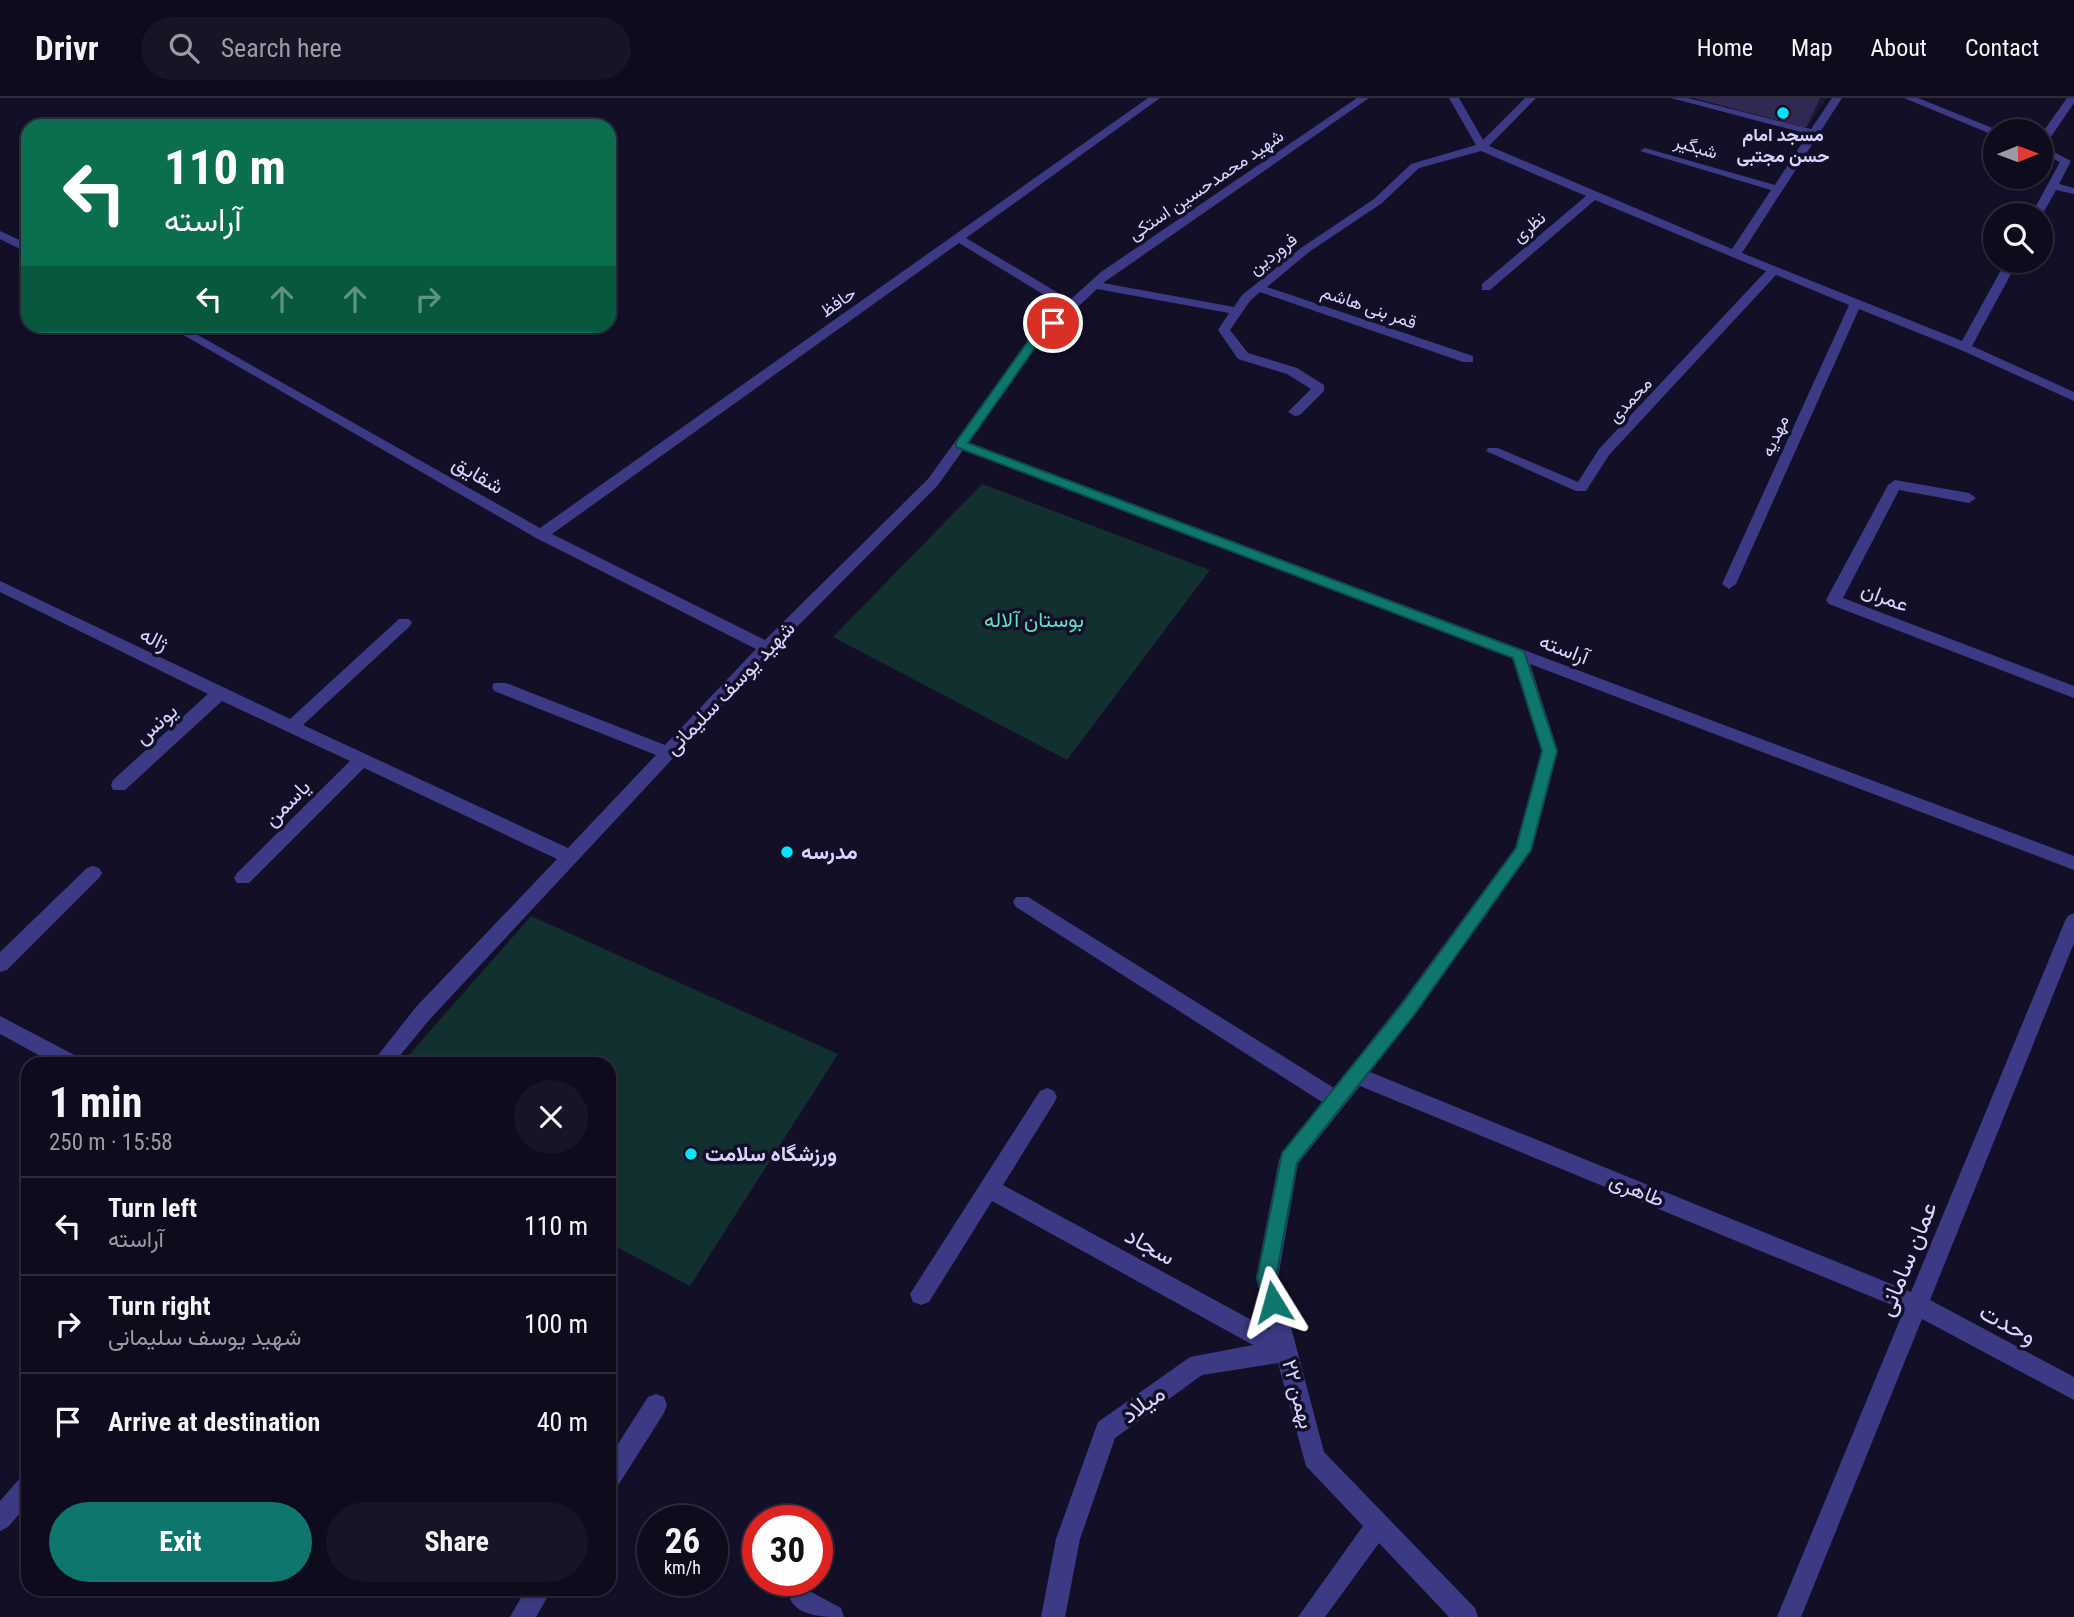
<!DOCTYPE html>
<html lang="en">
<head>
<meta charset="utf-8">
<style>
  body { margin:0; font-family:"Roboto Condensed",Vazirmatn,sans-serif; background:#171425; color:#f1f3f6; height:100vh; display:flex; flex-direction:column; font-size:26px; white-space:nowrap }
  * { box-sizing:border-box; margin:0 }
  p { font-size:23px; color:#9b9ba3 }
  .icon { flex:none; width:38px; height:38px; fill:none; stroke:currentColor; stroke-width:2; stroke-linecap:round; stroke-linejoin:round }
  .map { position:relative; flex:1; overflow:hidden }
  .details { position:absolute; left:21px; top:959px; width:595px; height:539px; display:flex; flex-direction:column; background:#0e0b1c; border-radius:21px; box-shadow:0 2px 5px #0004,0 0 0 2px #2e2b3b }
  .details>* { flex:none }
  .banner { position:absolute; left:21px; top:21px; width:595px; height:214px; border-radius:21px; box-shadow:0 2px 5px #0004,0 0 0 2px #2e2b3b; background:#0b6e4f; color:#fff; overflow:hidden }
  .needle { width:46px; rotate:89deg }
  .tools { position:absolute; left:1983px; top:21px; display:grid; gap:14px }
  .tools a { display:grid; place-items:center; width:70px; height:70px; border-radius:50%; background:#0e0b1c; box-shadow:0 2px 5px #0004,0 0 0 2px #2e2b3b; font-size:35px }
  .speed { position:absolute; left:637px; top:1407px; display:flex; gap:14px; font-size:35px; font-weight:700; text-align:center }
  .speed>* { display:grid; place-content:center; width:91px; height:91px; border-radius:50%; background:#0e0b1c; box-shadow:0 2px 5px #0004,0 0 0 2px #2e2b3b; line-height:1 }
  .speed small { font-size:18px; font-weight:400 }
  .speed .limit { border:10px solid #d22; background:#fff; color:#111 }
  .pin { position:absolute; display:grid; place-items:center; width:60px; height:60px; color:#fff; margin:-30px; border:4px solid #fff; border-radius:50%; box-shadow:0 2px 7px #0007 }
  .me { position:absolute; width:77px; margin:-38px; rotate:352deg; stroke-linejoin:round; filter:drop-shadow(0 0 5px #0008) }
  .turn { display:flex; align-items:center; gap:24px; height:147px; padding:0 28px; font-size:32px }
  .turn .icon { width:91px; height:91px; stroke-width:2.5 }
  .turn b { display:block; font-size:49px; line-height:60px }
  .lanes { display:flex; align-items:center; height:66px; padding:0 28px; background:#0003; justify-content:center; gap:35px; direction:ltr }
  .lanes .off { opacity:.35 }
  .round { display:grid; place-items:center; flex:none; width:74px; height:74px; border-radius:37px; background:#171425 }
  .head { display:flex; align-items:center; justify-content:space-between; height:119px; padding:0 28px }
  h1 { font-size:42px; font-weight:700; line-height:52px }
  .action { display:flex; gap:14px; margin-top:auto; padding:14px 28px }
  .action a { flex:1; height:80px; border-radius:42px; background:#0f766e; color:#fff; font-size:28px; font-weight:700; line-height:80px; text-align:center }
  .action a+a { background:#171425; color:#f1f3f6 }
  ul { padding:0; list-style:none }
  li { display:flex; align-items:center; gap:21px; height:98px; padding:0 28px; border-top:2px solid #2e2b3b }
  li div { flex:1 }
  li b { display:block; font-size:26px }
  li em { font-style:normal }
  header { display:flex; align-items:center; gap:42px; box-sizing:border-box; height:98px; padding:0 35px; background:#0e0b1c; border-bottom:2px solid #2e2b3b }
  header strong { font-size:33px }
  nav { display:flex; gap:38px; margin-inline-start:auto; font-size:24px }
  .search { width:490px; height:63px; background:#171425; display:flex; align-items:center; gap:18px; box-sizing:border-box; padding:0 24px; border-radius:38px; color:#9b9ba3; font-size:26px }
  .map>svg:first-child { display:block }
</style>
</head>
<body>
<header>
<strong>Drivr</strong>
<div class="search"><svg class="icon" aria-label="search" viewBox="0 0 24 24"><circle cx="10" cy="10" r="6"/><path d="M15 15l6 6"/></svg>Search here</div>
<nav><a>Home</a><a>Map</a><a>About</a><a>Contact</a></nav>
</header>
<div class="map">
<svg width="2074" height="1519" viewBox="0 0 2074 1519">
  <rect width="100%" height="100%" fill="#130f26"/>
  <path fill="#12302f" d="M982 386 1210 472 1067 662 833 539Z
    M531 818 838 956 690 1188 609 1145V966H401Z"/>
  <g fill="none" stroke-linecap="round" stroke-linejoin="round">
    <path fill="#3d3a85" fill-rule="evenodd" d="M1148 0H1160L966 140 1070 202 1101 174 1357 0H1369L1103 185 1234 209 1242 197 1301 150 1374 101 1411 66 1476 47 1449 0H1459L1483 42 1525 0H1536L1489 48 1732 151 1771 92 1640 53 1645 50 1775 87 1808 36 1671 0H1688L1811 31 1832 0H1842L1742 155 1962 243 2006 163H2018L1972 248 2074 294V303L1961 252 1859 211 1736 486 1729 491 1722 486 1849 207 1776 177 1609 357 1586 393H1576L1486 353 1488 350H1498L1578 384 1599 351 1766 173 1595 102 1490 192H1482V186L1586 98 1481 53 1419 70 1382 105 1309 154 1267 189 1473 258V264H1463L1260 194 1250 203 1230 232 1248 255 1297 270 1324 287V293L1300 317 1295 318 1288 314 1311 291 1287 276 1238 261 1218 232 1229 215 1097 191 1039 245 968 344 2074 758V772L1530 566 1558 653 1532 752 1415 917 1370 974 1911 1194 2065 823 2068 818 2074 815V845L1930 1202 2074 1279V1302L1922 1221 1801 1519H1777L1904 1212 1360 988 1298 1066 1278 1180 1324 1354 1475 1510 1478 1519H1449L1379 1445 1325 1519H1298L1363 1428 1306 1368 1278 1265 1202 1277 1115 1340 1080 1441 1065 1519H1041L1056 1441 1098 1324 1190 1259 1253 1247 992 1103 929 1204 921 1207 913 1204 910 1196 1040 993 1047 990 1054 993 1057 999 1054 1005 1003 1087 1270 1232 1256 1180 1279 1062 1322 1004 1016 809 1013 804 1016 799H1028L1334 990 1401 905 1515 750 1542 653 1512 560 963 352 938 387 772 554 430 921 393 966H371L416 909 557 761 364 670 249 785H237L234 780 237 775 350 663 222 603 125 692H113L111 687 113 682 208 596 0 494V483L290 621 399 521H409L412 525 409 529 303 627 568 750 656 657 494 593 492 589 494 585H506L665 647 756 551 536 440 168 228H182L540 430ZM959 145 1064 209 1031 239 928 381 765 542 552 436Z
      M1904 0H1918L2000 33 1991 36Z
      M2067 0H2074V5L2044 49 2071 63 2059 86 2074 90V96L2056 92 2041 119 2031 117 2060 64 2040 55V38Z
      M0 133 28 146V155L0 141Z
      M1895 382 1969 395 1976 400 1969 405 1899 392 1843 500 2074 588V600L1829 506 1826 502 1888 387Z
      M93 768 99 770 102 775 99 780 7 872 0 874V854L87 770Z
      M0 918 80 960 83 966H55L0 936Z
      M656 1296 664 1299 667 1307 664 1315 617 1389 609 1393V1360L648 1299Z
      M28 1376V1406L8 1429 0 1433V1403L20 1380Z
      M802 1489 841 1510 844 1519C824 1519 799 1519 790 1501L793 1492Z
      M526 1491H552L536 1519H510Z"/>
  </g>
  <path fill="#312854" d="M1693 0H1826L1806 30Z"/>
  <path fill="#1d163a" d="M1820 0H1826L1806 30Z"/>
  <path fill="#0f766e" stroke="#0a4d48" stroke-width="2" d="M1049 223 1058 225 1039 244 968 345 1524 553 1557 653 1531 752 1414 917 1297 1065 1276 1180 1283 1204 1280 1211 1273 1214 1266 1211 1257 1180 1282 1055 1402 906 1516 750 1542 653 1513 560 956 349V344L1031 239Z"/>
  <g fill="#00e5ff" stroke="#130f26" stroke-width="2.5">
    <circle cx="1783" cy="15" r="7"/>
    <circle cx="787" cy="754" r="7"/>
    <circle cx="691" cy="1056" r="7"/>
  </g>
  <g text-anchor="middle" stroke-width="7" stroke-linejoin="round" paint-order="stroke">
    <g font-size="18" font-weight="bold" fill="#d9d4ff" stroke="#130f26">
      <text x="1783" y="43">مسجد امام<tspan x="1783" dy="21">حسن مجتبی</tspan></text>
    </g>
    <g font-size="18" fill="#d9d4ff" stroke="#130f26">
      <text transform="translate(1696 49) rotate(16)" y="6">شبگیر</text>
      <text transform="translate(1206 87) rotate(-34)" y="6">شهید محمدحسین استکی</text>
      <text transform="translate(1529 129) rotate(-40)" y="6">نظری</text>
      <text transform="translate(1273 156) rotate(-38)" y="6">فروردین</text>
      <text transform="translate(838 204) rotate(-35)" y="6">حافظ</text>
      <text transform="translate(1369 209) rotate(19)" y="6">قمر بنی هاشم</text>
      <text transform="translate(1630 302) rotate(-47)" y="6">محمدی</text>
      <text transform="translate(1775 338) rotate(-66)" y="6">مهدیه</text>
    </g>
    <g font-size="21" fill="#d9d4ff" stroke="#130f26">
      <text transform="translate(478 377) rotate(30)" y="7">شقایق</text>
      <text transform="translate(1885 499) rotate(21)" y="7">عمران</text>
      <text transform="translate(154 541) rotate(26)" y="7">ژاله</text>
      <text transform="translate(1564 551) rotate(21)" y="7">آراسته</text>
      <text transform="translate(730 590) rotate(-46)" y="7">شهید یوسف سلیمانی</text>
      <text transform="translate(156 626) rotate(-42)" y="7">یونس</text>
      <text transform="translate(287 705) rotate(-45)" y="7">یاسمن</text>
      <text transform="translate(1637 1092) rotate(22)" y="7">طاهری</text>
      <text transform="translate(1298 1296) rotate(75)" y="7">۲۲ بهمن</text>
    </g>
    <g font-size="21" fill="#5fe0c0" stroke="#130f26">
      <text x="1034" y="529">بوستان آلاله</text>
    </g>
    <g font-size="21" font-weight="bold" fill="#d9d4ff" stroke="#130f26" text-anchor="start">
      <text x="801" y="761">مدرسه</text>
      <text x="705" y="1063">ورزشگاه سلامت</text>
    </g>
    <g font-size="24" fill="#d9d4ff" stroke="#130f26">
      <text transform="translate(1150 1148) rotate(29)" y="8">سجاد</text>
      <text transform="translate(1907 1161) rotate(-68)" y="8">عمان سامانی</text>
      <text transform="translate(2008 1226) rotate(28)" y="8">وحدت</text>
      <text transform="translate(1143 1306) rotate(-35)" y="8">میلاد</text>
    </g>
  </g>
</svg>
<div class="tools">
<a><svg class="needle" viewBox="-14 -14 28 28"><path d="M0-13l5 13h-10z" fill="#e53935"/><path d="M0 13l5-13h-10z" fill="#9b9ba3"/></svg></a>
<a><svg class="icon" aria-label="search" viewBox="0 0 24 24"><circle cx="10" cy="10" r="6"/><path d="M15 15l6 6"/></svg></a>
</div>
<div class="speed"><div>26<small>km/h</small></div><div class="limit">30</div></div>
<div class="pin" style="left:1053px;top:225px;background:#d93025"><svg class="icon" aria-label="arrive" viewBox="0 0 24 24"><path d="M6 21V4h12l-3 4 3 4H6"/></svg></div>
<svg class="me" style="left:1273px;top:1204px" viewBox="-20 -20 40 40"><path d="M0-17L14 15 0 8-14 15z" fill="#0f766e" stroke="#fff" stroke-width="4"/></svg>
<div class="banner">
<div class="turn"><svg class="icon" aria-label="left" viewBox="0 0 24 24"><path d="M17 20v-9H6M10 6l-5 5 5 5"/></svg><div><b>110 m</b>آراسته</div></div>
<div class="lanes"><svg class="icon" aria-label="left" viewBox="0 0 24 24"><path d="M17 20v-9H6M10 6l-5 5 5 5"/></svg><svg class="icon off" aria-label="ahead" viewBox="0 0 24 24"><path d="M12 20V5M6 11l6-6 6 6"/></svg><svg class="icon off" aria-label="ahead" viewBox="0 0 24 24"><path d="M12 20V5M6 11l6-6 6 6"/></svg><svg class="icon off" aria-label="right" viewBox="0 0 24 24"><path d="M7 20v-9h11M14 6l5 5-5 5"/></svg></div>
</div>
<section class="details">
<div class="head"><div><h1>1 min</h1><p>250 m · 15:58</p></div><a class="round"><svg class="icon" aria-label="close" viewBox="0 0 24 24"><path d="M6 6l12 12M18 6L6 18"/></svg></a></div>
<ul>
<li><svg class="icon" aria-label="left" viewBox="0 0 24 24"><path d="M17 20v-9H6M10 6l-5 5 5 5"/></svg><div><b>Turn left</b><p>آراسته</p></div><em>110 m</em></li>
<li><svg class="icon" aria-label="right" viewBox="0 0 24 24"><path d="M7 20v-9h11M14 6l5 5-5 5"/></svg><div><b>Turn right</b><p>شهید یوسف سلیمانی</p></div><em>100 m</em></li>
<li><svg class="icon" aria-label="arrive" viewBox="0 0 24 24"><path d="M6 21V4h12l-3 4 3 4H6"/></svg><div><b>Arrive at destination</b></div><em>40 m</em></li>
</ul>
<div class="action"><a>Exit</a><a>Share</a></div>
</section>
</div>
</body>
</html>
